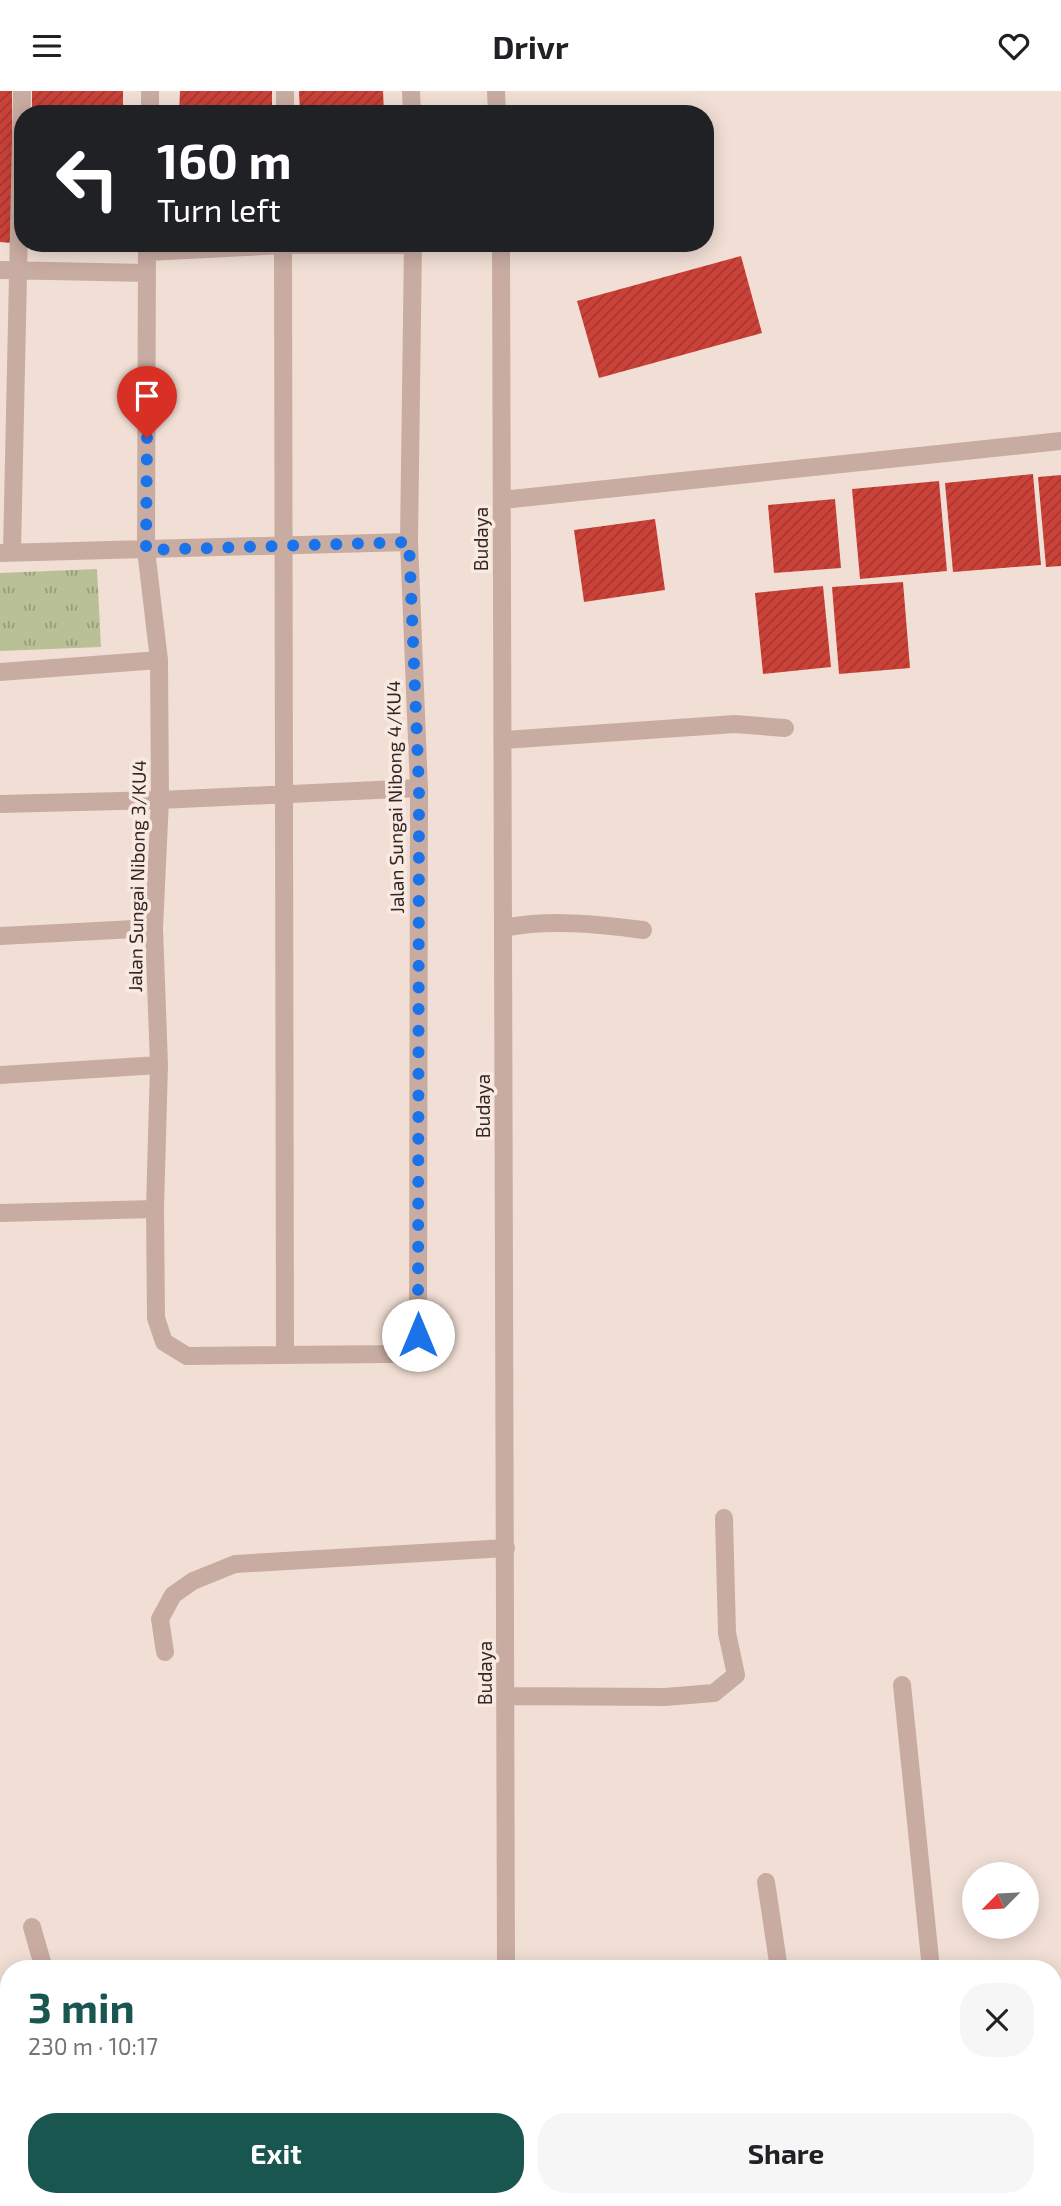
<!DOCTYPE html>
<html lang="en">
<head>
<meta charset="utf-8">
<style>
  body { margin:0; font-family:"Exo 2",sans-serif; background:#f6f6f6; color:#202124; height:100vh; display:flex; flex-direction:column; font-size:26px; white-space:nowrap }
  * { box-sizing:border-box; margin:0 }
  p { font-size:23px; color:#757577 }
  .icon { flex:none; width:38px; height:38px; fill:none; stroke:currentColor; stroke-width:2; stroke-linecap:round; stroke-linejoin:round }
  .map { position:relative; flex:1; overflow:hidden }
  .drawer { position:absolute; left:0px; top:1869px; width:1062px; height:247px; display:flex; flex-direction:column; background:#fff; border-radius:28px 28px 0 0; box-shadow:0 4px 18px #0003 }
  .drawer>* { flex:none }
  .top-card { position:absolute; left:14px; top:14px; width:700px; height:147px; border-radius:28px; box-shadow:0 4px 18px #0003; background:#202124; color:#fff; overflow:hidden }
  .needle { width:46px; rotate:246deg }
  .controls { position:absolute; left:962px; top:1771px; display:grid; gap:14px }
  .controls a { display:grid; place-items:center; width:77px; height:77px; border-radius:50%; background:#fff; box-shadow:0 4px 18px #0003; font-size:35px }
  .pin { position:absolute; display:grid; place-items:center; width:60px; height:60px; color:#fff; margin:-72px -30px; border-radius:50% 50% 50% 0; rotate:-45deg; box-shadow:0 0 7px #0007 }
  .pin .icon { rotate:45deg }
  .me { position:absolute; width:77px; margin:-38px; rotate:0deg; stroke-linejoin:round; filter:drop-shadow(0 0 5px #0008) }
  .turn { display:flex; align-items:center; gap:24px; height:147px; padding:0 28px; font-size:32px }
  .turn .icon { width:91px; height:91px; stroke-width:2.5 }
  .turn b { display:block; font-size:49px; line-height:60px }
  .round { display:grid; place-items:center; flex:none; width:74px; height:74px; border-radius:28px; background:#f6f6f6 }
  .headline { display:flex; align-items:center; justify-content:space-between; height:119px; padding:0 28px }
  h1 { font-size:42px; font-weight:700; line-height:52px; color:#18564f }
  .cta { display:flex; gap:14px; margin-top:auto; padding:14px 28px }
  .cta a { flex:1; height:80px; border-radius:28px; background:#18564f; color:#fff; font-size:28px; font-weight:700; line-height:80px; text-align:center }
  .cta a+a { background:#f6f6f6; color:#202124 }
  header { display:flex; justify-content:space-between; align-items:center; height:91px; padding:0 28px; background:#fff; font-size:32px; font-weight:700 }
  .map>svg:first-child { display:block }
</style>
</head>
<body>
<header><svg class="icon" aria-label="menu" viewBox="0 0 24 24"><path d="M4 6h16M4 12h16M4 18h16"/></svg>Drivr<svg class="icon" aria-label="heart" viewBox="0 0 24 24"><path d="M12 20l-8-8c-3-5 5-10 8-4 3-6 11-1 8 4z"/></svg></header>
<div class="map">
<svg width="1061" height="2115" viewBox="0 0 1061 2115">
  <defs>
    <pattern id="grass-tufts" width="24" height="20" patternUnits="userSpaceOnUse" patternTransform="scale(1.75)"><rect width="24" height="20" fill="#b9c095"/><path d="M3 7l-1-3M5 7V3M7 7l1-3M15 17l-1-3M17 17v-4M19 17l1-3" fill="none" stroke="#979c79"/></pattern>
    <pattern id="building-hatch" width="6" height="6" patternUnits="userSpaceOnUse" patternTransform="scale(1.75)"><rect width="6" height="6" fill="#cb4239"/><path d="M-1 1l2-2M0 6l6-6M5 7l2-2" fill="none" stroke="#a53730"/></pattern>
  </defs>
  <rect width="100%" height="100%" fill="#f1dfd5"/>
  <path fill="url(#grass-tufts)" d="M97 478 101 556 0 560V482Z"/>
  <path fill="url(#building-hatch)" d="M0 0H12V152L0 151Z
    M32 0H123V23H32Z
    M180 0H272V23H179Z
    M299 0H383L384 23H300Z
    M741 165 762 242 599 287 577 210Z
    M1033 383 1041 474 953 481 945 392Z
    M1061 384V475L1046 476 1038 386Z
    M939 390 947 480 860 488 852 398Z
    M835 408 841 477 774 482 768 414Z
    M655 428 665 499 584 511 574 439Z
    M903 491 910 577 839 583 832 496Z
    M823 495 831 576 763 583 755 502Z"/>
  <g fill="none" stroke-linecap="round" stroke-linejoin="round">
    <path stroke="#c9aca1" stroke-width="18" d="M411 0 412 23
      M496 0 497 23
      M150 23V0
      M285 23V0
      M147 152 146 459 159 569 160 709 154 837 159 974 155 1118 156 1227 164 1251 187 1265 392 1263 408 1255 418 1243 419 697 409 451 413 152
      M283 152 285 1263
      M501 152 506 1878
      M147 161 283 154H413
      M0 179 147 182
      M502 409 1061 350
      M12 461 22 0
      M0 462 409 451
      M0 581 159 569
      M503 649 735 633 785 637
      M0 713 160 709 419 697
      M504 837C547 828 599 833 643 839
      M0 845 154 837
      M0 984 159 974
      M0 1122 155 1118
      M165 1561 160 1528 173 1504 193 1490 235 1473 506 1457
      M902 1594 931 1878
      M506 1605 665 1606 714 1602 736 1584 727 1542 724 1427
      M766 1791 779 1878
      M32 1836 44 1878
      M1054 2077 1061 2076
      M82 2107 86 2115
      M204 2107V2115
      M506 2107V2115
      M736 2107 737 2115
      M955 2107 956 2115
      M790 2115 839 2107"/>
  </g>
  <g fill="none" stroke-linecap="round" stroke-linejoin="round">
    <path stroke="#1a73e8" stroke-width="12" stroke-dasharray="0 21.6" d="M147 347 146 459 409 451 419 697 418 1244"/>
  </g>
  <g text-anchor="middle" stroke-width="7" stroke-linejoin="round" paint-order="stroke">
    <g font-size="19" fill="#332624" stroke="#f9eae1">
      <text transform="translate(481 448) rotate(-90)" y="7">Budaya</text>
      <text transform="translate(395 706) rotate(-91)" y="7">Jalan Sungai Nibong 4/KU4</text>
      <text transform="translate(137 785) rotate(-89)" y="7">Jalan Sungai Nibong 3/KU4</text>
      <text transform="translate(483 1015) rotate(-90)" y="7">Budaya</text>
      <text transform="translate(485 1582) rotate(-90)" y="7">Budaya</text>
    </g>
  </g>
</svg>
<div class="controls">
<a><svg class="needle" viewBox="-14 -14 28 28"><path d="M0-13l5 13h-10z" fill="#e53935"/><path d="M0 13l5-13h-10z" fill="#757577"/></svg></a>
</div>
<div class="pin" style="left:147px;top:347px;background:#d93025"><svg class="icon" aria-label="arrive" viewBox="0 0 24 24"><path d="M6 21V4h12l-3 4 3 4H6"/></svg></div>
<svg class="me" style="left:418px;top:1244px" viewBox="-20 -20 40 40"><circle r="19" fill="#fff"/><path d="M0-13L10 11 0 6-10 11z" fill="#1a73e8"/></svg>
<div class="top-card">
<div class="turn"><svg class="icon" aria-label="left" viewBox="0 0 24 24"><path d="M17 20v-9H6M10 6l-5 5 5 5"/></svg><div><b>160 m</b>Turn left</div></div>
</div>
<section class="drawer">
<div class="headline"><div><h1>3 min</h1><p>230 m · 10:17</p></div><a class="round"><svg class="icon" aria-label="close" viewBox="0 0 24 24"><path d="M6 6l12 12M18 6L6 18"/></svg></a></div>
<div class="cta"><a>Exit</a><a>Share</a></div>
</section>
</div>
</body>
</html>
